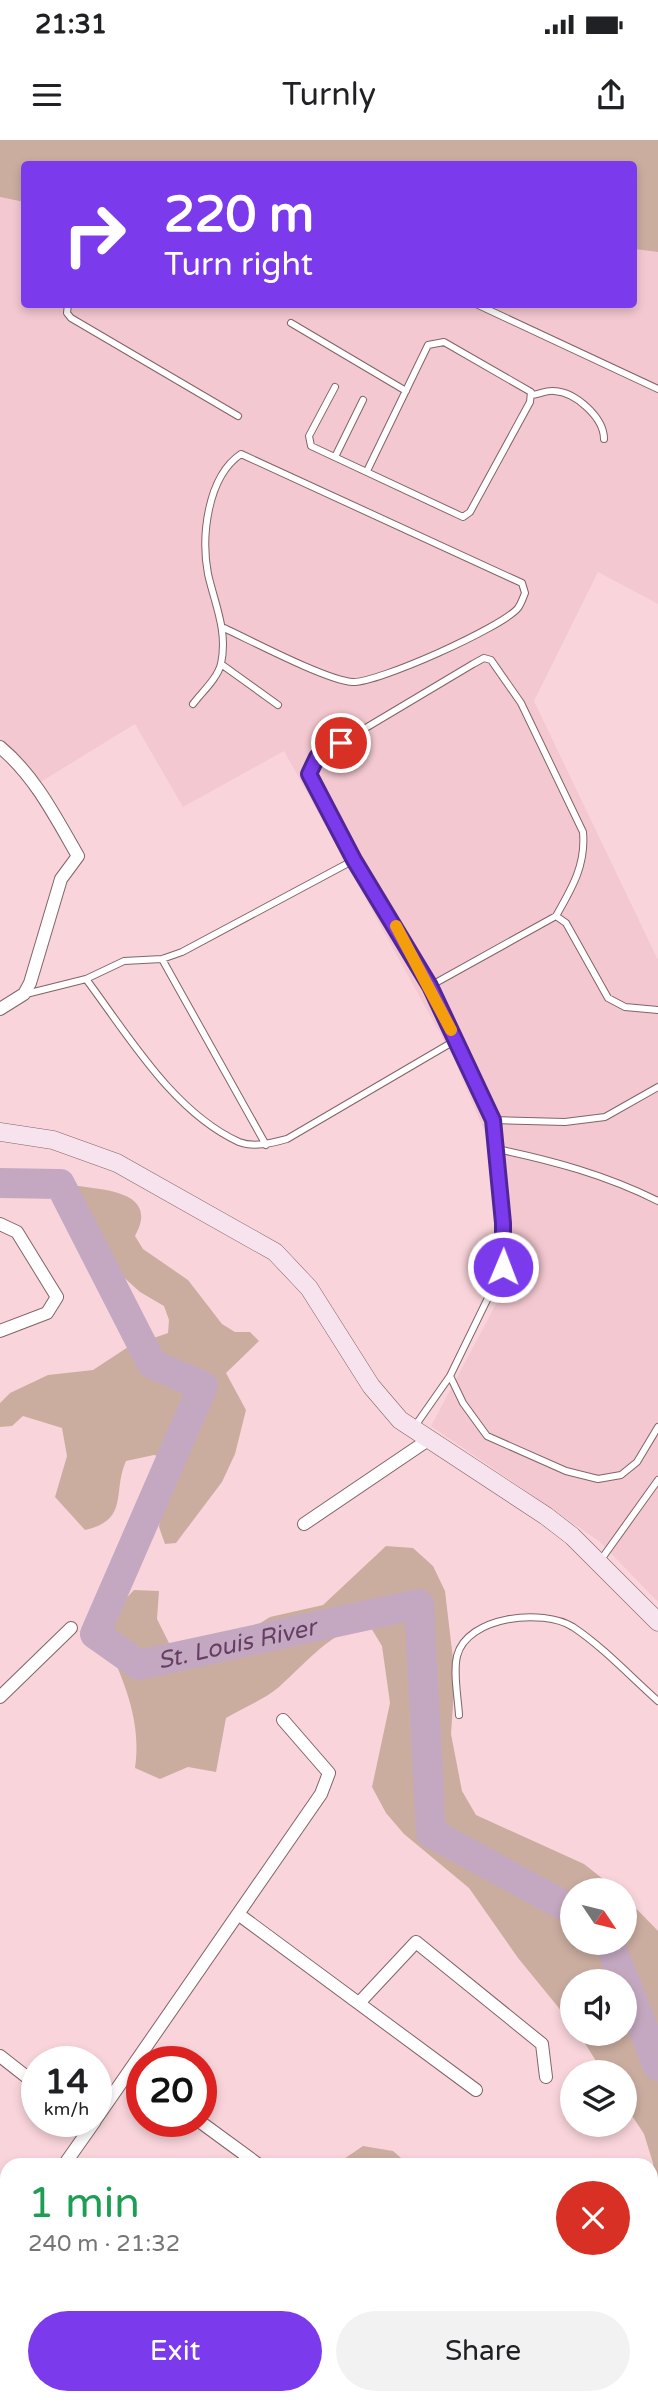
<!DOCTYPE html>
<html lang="en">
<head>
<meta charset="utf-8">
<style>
  body { margin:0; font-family:"Varela Round",sans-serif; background:#f2f2f2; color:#202124; height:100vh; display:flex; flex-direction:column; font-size:26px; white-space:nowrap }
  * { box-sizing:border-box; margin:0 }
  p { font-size:23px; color:#757577 }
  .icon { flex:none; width:38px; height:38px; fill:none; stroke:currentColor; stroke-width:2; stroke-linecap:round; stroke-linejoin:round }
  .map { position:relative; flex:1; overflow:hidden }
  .sheet { position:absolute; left:0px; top:2018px; width:658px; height:247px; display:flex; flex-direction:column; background:#fff; border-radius:21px 21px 0 0; box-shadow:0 4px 10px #0003 }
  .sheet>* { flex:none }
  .hud { position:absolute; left:21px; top:21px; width:616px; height:147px; border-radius:7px; box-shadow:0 4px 10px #0003; background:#7c3aed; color:#fff; overflow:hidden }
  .needle { width:46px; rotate:125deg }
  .fabs { position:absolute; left:560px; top:1738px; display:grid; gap:14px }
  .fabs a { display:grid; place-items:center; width:77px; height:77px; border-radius:50%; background:#fff; box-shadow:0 4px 10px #0003; font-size:35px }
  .speed { position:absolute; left:21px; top:1906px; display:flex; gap:14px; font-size:35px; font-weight:700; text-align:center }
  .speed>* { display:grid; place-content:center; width:91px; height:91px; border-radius:50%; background:#fff; box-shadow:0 4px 10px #0003; line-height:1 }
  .speed small { font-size:18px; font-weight:400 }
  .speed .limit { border:10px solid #d22; background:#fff; color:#111 }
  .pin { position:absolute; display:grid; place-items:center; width:60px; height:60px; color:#fff; margin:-30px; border:4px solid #fff; border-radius:50%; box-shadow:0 2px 7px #0007 }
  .me { position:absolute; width:77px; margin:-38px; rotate:1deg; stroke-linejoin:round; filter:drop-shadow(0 0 5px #0008) }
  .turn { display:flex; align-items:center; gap:24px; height:147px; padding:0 28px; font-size:32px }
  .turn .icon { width:91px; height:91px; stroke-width:2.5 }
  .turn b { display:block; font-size:49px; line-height:60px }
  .round { display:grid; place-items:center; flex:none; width:74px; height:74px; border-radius:37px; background:#f2f2f2 }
  .head { display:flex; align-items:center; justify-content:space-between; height:119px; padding:0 28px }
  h1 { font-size:42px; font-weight:600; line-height:52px; color:#1e9e55 }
  .primary-button { display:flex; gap:14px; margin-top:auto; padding:14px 28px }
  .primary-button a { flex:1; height:80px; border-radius:42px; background:#7c3aed; color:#fff; font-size:28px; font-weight:600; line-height:80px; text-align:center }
  .primary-button a+a { background:#f2f2f2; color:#202124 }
  .status { display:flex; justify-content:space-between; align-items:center; height:49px; padding:0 35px; background:#fff; direction:ltr }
  .status svg { height:19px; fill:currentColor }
  header { display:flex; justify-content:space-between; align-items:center; height:91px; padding:0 28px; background:#fff; font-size:32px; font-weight:600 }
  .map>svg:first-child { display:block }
</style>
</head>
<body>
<div class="status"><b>21:31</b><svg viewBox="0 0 49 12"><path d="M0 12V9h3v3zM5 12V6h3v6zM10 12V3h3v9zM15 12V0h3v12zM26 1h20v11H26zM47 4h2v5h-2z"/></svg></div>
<header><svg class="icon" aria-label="menu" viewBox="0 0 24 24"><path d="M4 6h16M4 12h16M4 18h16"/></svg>Turnly<svg class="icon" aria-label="share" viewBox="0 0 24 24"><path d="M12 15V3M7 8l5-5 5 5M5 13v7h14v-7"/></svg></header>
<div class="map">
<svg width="658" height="2263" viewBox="0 0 658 2263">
  <rect width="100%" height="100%" fill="#f9d5db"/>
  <path fill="#f4c8d0" d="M0 57 24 62V164H634V109L658 112V464L598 432 534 561 658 820V1462L599 1401 431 1286 503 1151 490 1004 453 917 284 611 183 667 135 584 39 643 0 600Z"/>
  <path fill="#cbada0" d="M0 0H658V112L634 109V24H24V62L0 57Z
    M78 1046C108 1050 159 1053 135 1096L143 1109 188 1140 222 1184 235 1192H250L259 1201 226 1233 246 1270 235 1314 222 1342 176 1403 165 1404 159 1387 168 1319 154 1315 126 1321C112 1352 130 1380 85 1390L55 1357 67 1316 62 1288 23 1276 12 1286 0 1287V1263L10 1253 48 1235 93 1230 128 1207 168 1193 169 1180 164 1166 140 1152 66 1085Z
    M386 1406 413 1408 433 1426 445 1451 455 1536 451 1594 462 1651 476 1675 584 1724 617 1750H572V1802H625V1757L658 1791V2224L651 2222V2078L658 2077 653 2023 644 1994 625 1965V1932H603L579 1894H625V1841H572V1884L518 1818 469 1748 404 1694 386 1673 372 1647 390 1563 382 1506 368 1483C329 1493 308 1521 279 1547 265 1559 243 1568 226 1578L216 1632 188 1627 160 1639 135 1628C142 1579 123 1540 104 1496L115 1470 134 1450 159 1451 157 1479 169 1503 195 1514 222 1507 270 1477 323 1465Z
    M363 2006 393 2011 409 2025H335Z
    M211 2258H491L485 2263 428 2260 397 2263H210Z"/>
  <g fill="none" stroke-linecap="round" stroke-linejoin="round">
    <path stroke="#c4a8c1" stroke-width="5" d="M651 2135 658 2129
      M311 2263 317 2258"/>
    <g stroke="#c4a8c1" stroke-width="30">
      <path id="s1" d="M0 1043 60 1044 152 1224 203 1246 95 1494 139 1525 419 1464 431 1693 572 1770"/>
      <path d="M609 1802 624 1841"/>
      <path d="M625 1842 658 1926"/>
    </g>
    <defs>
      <path id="lane" d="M68 164 67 173 71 178 238 276
        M476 164 658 249
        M291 183 406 251
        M335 247 309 296 311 306 463 377 470 372 530 262 531 252 444 202 428 205 367 331
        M532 255C539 254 548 250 554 251 576 252 604 278 604 299
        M335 317 363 260
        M221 524 278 565
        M193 564C202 552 217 539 221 524 228 491 215 465 208 434 201 397 207 337 241 314L511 438 522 443 525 453C523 458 521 464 518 468 503 487 376 544 352 542 326 540 252 501 224 488
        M162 819 266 1005
        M86 839 124 821 162 819 182 812 354 720
        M430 846 556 776 566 783 608 858 625 867 658 870
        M26 854 86 839C128 895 173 972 239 1002 254 1008 272 1003 287 999L456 900
        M493 980 565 982 605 977 658 947
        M497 1009C554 1021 606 1035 658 1061
        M450 1236 463 1263 487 1296 566 1331 598 1339 621 1335 637 1322 658 1287
        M415 1286 450 1236 503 1127 504 1083 493 980 430 846 354 720 312 643C309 632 310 627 317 617L473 524 484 518 491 520 521 563 583 692C586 725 572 748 556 776
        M600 1421 658 1340
        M459 1575C458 1557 453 1533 457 1516 467 1476 543 1468 573 1487 603 1507 631 1537 658 1561"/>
      <path id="street" d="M0 607C35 636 56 678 78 716L61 739 30 843 24 854 0 869
        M0 1084 17 1092 57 1157 47 1173 0 1191
        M304 1384 428 1300
        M0 1557 71 1488
        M238 1774 476 1950
        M359 1863 416 1802 542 1904 546 1937
        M0 1916 37 1945
        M96 1979 321 1654 329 1633 283 1580
        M199 1981 259 2025
        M64 2025 95 1981
        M0 2118 7 2108"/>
      <path id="secondary" d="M0 992 53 1000 117 1023 275 1112 309 1148 371 1246 400 1280 546 1376 572 1396 658 1482"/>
      <path id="highway" d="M0 2198 7 2203
        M0 2231 7 2236
        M40 2258 49 2263
        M94 2258 103 2263"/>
    </defs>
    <use href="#lane" stroke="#826369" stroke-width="8"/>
    <use href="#street" stroke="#826369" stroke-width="14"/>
    <use href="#secondary" stroke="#826369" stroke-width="19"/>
    <use href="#highway" stroke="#a27289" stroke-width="24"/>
    <use href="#lane" stroke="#fff" stroke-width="6"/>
    <use href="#street" stroke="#fff" stroke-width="12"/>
    <use href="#secondary" stroke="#f7e3ed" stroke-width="18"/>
    <use href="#highway" stroke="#e5a2c4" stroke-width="23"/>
  </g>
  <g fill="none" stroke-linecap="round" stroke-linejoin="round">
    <defs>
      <path id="route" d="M341 603 317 617 309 634 354 720 430 846 493 980 503 1083V1127"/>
    </defs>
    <use href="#route" stroke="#51269a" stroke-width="18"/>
    <use href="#route" stroke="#7c3aed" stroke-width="12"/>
    <path stroke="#f59e0b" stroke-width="12" d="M396 786 451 890"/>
  </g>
  <g text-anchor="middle" stroke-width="5" stroke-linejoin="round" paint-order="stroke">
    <g font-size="24" font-style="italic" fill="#663e64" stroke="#fde6ea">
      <text dy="8" stroke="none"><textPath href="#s1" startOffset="742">St. Louis River</textPath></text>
    </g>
  </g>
</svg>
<div class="fabs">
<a><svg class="needle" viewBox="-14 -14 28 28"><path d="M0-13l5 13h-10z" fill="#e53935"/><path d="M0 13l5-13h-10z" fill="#757577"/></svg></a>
<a><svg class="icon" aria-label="sound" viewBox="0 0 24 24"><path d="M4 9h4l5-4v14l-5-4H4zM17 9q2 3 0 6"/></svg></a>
<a><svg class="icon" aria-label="layers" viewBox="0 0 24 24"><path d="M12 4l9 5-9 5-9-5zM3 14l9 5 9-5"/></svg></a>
</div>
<div class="speed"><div>14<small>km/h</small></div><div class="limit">20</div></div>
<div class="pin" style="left:341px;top:603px;background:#d93025"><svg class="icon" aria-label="arrive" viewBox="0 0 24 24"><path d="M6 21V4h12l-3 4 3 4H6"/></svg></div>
<svg class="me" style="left:503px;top:1127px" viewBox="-20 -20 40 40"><circle r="17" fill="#7c3aed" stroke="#fff" stroke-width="3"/><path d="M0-11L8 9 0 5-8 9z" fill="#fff"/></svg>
<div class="hud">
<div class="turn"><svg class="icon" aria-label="right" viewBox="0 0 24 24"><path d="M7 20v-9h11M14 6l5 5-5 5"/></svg><div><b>220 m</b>Turn right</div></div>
</div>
<section class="sheet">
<div class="head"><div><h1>1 min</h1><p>240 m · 21:32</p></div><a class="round" style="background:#d93025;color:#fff"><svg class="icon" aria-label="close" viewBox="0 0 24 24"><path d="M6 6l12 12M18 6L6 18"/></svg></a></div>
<div class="primary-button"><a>Exit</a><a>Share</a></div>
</section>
</div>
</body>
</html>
